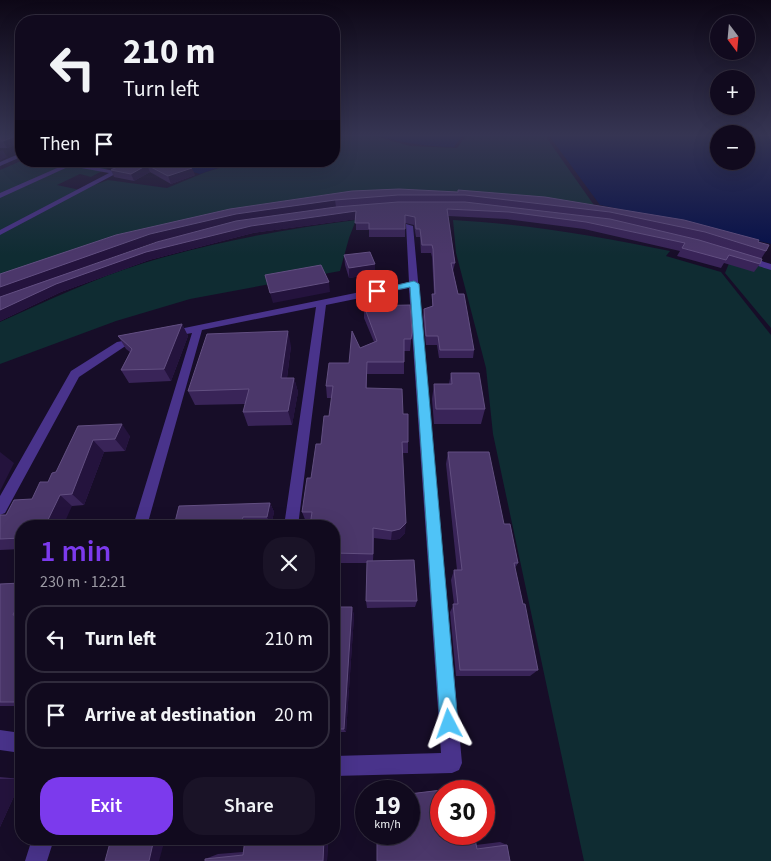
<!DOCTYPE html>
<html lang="en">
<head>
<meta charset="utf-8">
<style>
  body { margin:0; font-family:"Source Sans 3",sans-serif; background:#1a1327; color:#f1f3f6; height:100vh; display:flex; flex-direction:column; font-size:19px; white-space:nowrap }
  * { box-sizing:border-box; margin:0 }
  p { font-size:16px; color:#9c9aa4 }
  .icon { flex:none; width:28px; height:28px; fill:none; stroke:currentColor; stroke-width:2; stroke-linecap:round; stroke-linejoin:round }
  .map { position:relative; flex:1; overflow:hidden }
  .details { position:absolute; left:15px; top:520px; width:325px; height:325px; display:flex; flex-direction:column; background:#110a1e; border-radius:20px; box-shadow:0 5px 20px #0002,0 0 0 1px #302b3c }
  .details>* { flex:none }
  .banner { position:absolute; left:15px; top:15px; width:325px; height:152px; border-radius:20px; box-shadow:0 5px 20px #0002,0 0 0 1px #302b3c; background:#110a1e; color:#f1f3f6; overflow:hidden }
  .needle { width:32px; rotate:164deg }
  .buttons { position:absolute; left:710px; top:15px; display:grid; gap:10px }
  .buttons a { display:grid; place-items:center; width:45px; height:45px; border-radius:50%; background:#110a1e; box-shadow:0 5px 20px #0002,0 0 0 1px #302b3c; font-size:25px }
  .speed { position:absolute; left:355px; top:780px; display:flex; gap:10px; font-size:25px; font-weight:700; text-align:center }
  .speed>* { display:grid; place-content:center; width:65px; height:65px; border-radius:50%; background:#110a1e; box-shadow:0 5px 20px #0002,0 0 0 1px #302b3c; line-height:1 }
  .speed small { font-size:12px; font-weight:400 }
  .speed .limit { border:8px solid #d22; background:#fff; color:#111 }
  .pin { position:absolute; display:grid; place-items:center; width:42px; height:42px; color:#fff; margin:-21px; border-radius:10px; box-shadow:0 2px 8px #0006 }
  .me { position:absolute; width:55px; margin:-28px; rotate:356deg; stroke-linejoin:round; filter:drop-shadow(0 0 4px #0008) }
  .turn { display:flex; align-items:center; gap:18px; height:105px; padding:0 25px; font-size:22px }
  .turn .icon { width:65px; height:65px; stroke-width:2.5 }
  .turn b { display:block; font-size:35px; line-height:42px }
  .then { display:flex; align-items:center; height:48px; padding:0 25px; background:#0003; gap:10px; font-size:19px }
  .round { display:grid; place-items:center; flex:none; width:52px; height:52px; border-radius:20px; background:#1a1327 }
  .overview { display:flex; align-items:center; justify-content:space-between; height:85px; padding:0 25px }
  h1 { font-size:30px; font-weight:600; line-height:38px; color:#7c3aed }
  .cta { display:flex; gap:10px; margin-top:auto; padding:10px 25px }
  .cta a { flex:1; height:58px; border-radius:20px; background:#7c3aed; color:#fff; font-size:20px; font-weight:600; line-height:58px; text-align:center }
  .cta a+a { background:#1a1327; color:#f1f3f6 }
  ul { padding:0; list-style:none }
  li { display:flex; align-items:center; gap:15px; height:68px; margin:0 10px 8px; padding:0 15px; border:2px solid #302b3c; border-radius:20px }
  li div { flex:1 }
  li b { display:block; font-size:19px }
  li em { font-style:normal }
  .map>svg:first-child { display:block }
</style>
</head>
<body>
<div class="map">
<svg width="771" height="861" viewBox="0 0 771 861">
  <rect width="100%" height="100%" fill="#170d28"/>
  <path fill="#0f2c32" d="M334 134H367L410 146 457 148 467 134H559L546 137 596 208 447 195 248 210 0 280V170L21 161H120L91 177 80 174 57 185 80 190 108 180 167 188 206 172 244 161H334Z
    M356 220 349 238 340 271 190 299 116 321 0 364V322C47 301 95 278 144 263 214 242 284 229 356 220Z
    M453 220C527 224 598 236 670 251L666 256 721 272 771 335V861H584L493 434 486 368 456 253Z
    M732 256 771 268V328L725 273Z"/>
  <path fill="#050f49" d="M370 134H464L454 147C425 147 399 142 370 134Z
    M567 134H719V161H746V134H771V244L685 223 600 205 550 137Z
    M155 161H237L200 174Z"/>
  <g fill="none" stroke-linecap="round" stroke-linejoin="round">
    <path fill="#49338b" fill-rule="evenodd" d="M21 153V157L0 166V162Z
      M56 161H66L119 172 0 235V230L109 173 70 166 0 198V193L64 165 57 163Z
      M406 224 413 226 462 763 459 770 452 773 334 776V756L441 753 409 288 326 305 298 526H284L316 307 202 330 147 526H133L192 333 169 337 165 336 164 334 165 332 409 282Z
      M745 256 771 264V270L742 261 741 259Z
      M139 338 143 339 144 341 143 343 124 347 79 377 5 513 0 515V496L71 371 117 342Z
      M0 730 21 733V753L0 750Z
      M32 839H54L47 861H25Z"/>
  </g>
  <path fill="#392458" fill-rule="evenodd" d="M0 134H21V143L7 148H0Z
    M107 161H170L195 175 171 184 150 172 134 181 114 177 111 170 112 169 111 168Z
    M352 191 545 197 758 242 766 251 761 259 760 264 754 272 724 263 721 268 677 256 680 251 584 229 507 219 448 216 455 263 453 271 458 294 474 350 473 358H439L437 345H426L423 317 424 309 432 306V294H434L432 257 431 253H421L420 237H416L414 225 405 223V237H369V230H356V219L253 233 149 260 61 292 0 321V274ZM211 228 46 280 154 242Z
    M344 255 375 264V274L349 278 345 265Z
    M364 306 412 332 410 351H404V374H367V388L403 414 408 442V453H402L405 533 399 539 391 540 374 538 373 561 417 601 415 607 367 608 366 601 367 563H334V526L310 522H306L302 512 311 478 329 416 332 398H327L326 386 349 363 360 348 374 342 364 318Z
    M182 324 188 336 171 381 129 383 121 370 130 352 126 349 118 336Z
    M291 346 287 378H294L298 392 292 425 248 426 243 412 245 404 195 405 188 391Z
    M451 373 485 409 481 424H434L432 399 434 384H449Z
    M78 426 130 436 125 451 104 452 84 505 72 506 21 526V549L0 550V515H6L32 499 48 482 56 472Z
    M448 452 504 524 518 563 515 568 538 670 530 676H456L450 612 454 604 451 580 454 570H457L446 464Z
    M270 503 274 512 271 526H174Z
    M21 583V706H0V584Z
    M334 607H352L354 616 346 732H334Z
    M0 777 21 779V781L0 827Z
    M462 787H467L476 845 500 842 507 845 510 861 377 839 378 836 409 834V794Z
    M328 839 327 861H205V859L218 854 243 852Z"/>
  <path fill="#24133d" d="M21 134V143L7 148 3 141Z
    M3 150 7 157 0 161V151Z
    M147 165 150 172 134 181 131 174Z
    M192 168 195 175 171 184 168 176Z
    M335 200 336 207 238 221 154 242 0 297V287L150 234 236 214Z
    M356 211 357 219 253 233 149 260 61 292 0 321V310L56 284 146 252 251 226Z
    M375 264V274L349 278V268Z
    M329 282 330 292 273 303 270 293Z
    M182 324 188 336 171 381 164 369Z
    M288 331 291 346 285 392 281 378Z
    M294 378 298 392 292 425 288 411Z
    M122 424 130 436 125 451 115 439Z
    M93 440 104 452 84 505 72 494Z
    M0 452 14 463 0 491Z
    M60 495 72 506 63 526H45Z
    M270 503 274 512 271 526 267 517Z
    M243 517 248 526H242Z
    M406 523 405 533 399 539 391 540 392 531Z
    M21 598V619L13 615Z
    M352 607 354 616 346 732 344 729Z
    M0 779H21V781L0 827Z
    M154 839H165L159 861H149Z
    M324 839H328L327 861H323Z"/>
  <path fill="#4b376a" stroke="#624f81" d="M0 134H21L3 141H0Z
    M107 161H170L192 168 168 176 147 165 131 174 111 170 117 167 118 164Z
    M399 189 458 192V190L545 197 684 220 759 240 758 242 769 245 766 251 705 232 610 212 465 195H398L335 200 236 214 150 234 0 287V274L116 235 230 209 352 191Z
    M398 202H465L610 219 699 240 762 259 760 264 729 255 726 260 682 248 685 243 586 222 509 212 447 209 455 263H451L458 294H464L474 350H440L438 336H426L424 309 433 306 432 294H435L433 249 432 245H422L420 229H416L415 217 405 215V229H369V223H355L356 211 251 226 146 252 56 284 0 310V297L157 242 236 221 336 207Z
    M370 252 375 264 349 268 344 255Z
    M321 265 329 282 270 293 265 275Z
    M410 305 412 332 411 339H404V362H367L366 388 402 389 403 414H408V442H402L406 523 400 529 392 531 373 528V554L334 553V526H310L312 512H302L307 478H311L316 444H321L324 416H329L333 386H326L329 363H349L352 331 360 348 377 341 364 306Z
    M182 324 164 369 121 370 132 349 118 336Z
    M288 331 281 378H294L288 411 243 412 249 389 188 391 207 334Z
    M451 373H479L485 409H436L434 384H452Z
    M122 424 115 439 93 440 72 494 60 495 45 526H21V538L0 539V515H6L14 500 32 499 40 482H48L52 473 56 472 78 426Z
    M448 452H489L504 524H510L518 563H514L523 604H525L538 670H460L453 604H458L454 570H462Z
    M270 503 267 517H243L242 526H174L179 506Z
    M414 560 417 601H366L367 561Z
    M21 583V598L13 615H21V702H0V584Z
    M334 607H352L344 729H334Z
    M467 787 468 791H441V834H474L477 849 507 845 510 861H377V839L387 838V834H409V794Z
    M111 839H154L149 861H105Z
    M245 839H324L323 861H205V859L243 855Z"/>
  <linearGradient id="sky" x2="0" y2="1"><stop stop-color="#0d0716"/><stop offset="0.53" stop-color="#363553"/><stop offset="1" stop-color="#363553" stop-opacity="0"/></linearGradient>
  <rect width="771" height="255" fill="url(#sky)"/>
  <path fill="#4fc3f7" stroke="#337fa1" d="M414 281 419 284 458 724 455 730 449 733 443 730 440 724 410 287 377 294 373 291Z"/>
</svg>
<div class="buttons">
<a><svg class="needle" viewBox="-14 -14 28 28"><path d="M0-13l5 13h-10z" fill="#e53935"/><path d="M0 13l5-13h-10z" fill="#9c9aa4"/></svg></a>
<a>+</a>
<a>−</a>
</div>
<div class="speed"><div>19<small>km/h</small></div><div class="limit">30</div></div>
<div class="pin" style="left:377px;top:291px;background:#d93025"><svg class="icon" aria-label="arrive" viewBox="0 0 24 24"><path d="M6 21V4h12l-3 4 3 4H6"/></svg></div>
<svg class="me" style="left:449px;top:724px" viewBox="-20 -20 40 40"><path d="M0-17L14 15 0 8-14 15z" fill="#4fc3f7" stroke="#fff" stroke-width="4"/></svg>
<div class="banner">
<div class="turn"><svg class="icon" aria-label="left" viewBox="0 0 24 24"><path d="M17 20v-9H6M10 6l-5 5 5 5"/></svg><div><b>210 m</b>Turn left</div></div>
<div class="then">Then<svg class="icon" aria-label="arrive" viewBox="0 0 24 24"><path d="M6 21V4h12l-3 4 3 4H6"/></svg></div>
</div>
<section class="details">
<div class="overview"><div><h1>1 min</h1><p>230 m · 12:21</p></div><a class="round"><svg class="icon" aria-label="close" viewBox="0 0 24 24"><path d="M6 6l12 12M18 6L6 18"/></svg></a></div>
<ul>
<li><svg class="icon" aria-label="left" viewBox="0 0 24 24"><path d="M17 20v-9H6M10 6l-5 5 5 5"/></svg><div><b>Turn left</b></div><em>210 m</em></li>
<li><svg class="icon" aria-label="arrive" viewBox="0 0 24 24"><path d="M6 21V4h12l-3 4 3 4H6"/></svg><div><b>Arrive at destination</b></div><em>20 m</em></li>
</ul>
<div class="cta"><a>Exit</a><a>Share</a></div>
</section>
</div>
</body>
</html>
